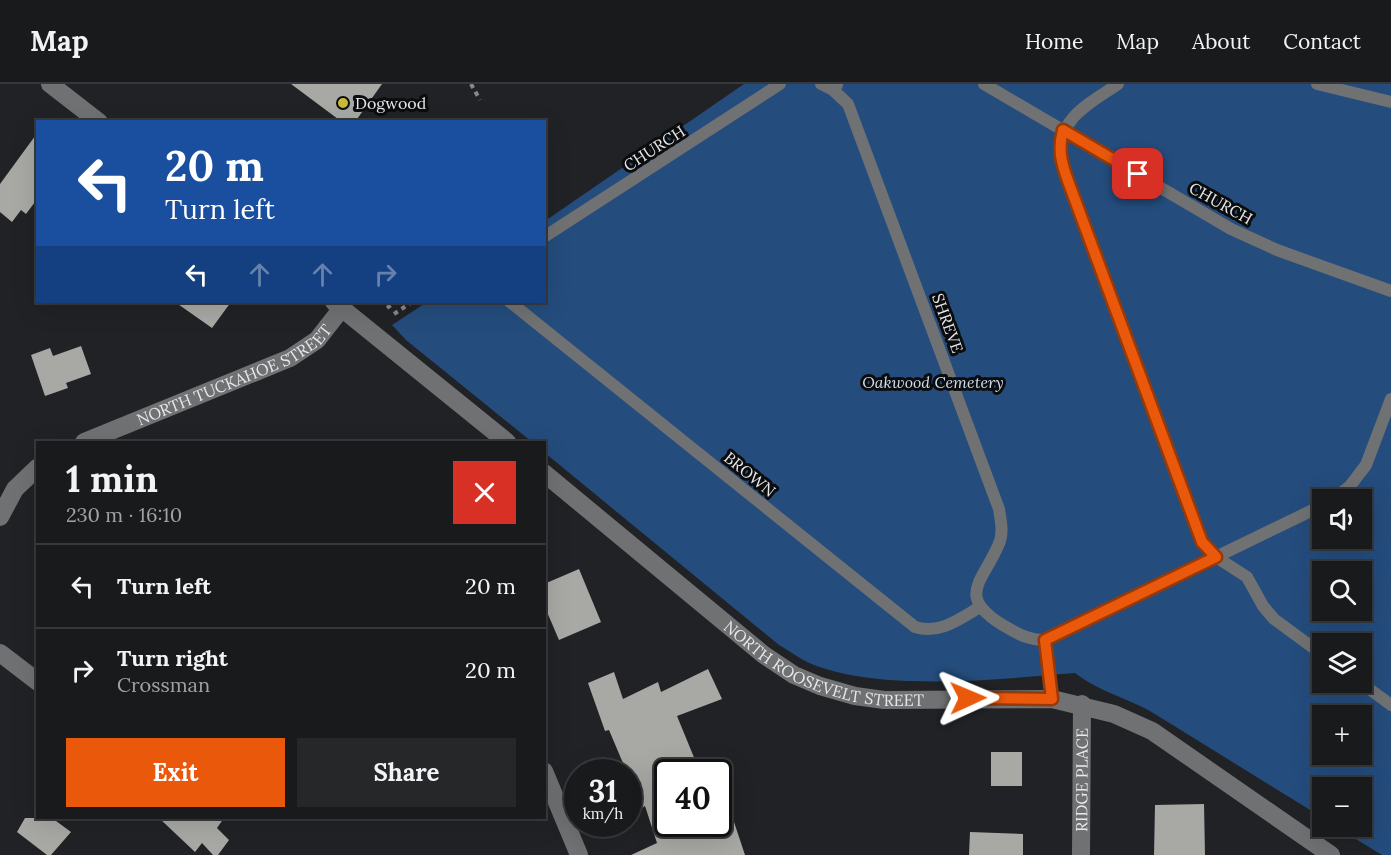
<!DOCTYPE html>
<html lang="en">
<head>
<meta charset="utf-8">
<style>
  body { margin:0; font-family:Lora,serif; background:#262729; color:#f1f3f6; height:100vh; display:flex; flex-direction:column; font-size:22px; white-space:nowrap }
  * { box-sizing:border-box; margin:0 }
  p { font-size:20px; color:#9fa1a3 }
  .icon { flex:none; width:33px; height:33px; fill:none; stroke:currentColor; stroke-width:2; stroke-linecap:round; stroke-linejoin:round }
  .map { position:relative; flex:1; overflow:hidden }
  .sheet { position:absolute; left:36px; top:357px; width:510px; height:378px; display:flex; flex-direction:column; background:#191a1c; border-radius:0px; box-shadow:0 6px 24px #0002,0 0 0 2px #37383b }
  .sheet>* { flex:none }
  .banner { position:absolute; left:36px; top:36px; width:510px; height:183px; border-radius:0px; box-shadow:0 6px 24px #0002,0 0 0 2px #37383b; background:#1a4fa0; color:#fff; overflow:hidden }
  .fabs { position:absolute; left:1312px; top:405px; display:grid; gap:12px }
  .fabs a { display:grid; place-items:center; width:60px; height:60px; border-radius:0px; background:#191a1c; box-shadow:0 6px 24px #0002,0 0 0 2px #37383b; font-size:30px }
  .speed { position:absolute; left:564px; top:675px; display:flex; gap:12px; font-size:30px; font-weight:700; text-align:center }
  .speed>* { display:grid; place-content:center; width:78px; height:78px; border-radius:50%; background:#191a1c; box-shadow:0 6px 24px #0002,0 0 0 2px #37383b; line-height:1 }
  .speed small { font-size:15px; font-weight:400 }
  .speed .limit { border:3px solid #111; border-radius:9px; background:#fff; color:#111 }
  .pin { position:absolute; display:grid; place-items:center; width:51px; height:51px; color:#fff; margin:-26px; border-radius:12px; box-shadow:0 3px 9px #0006 }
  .me { position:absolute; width:66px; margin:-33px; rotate:89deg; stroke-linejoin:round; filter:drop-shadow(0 0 4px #0008) }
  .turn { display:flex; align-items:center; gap:21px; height:126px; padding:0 30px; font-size:27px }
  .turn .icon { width:78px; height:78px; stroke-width:2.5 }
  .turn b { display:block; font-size:42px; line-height:51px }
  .lanes { display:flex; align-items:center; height:57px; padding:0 30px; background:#0003; justify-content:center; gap:30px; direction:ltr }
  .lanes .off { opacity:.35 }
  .round { display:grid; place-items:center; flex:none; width:63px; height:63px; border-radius:0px; background:#262729 }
  .head { display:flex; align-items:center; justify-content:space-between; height:102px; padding:0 30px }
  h1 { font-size:36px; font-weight:800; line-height:45px }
  .action { display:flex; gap:12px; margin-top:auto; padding:12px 30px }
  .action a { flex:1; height:69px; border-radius:0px; background:#ea580c; color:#fff; font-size:24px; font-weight:800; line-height:69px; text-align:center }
  .action a+a { background:#262729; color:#f1f3f6 }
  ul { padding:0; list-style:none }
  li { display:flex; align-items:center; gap:18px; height:84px; padding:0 30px; border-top:2px solid #37383b }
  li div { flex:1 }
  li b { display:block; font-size:22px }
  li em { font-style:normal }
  header { display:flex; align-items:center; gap:36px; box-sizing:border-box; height:84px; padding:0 30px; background:#191a1c; border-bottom:2px solid #37383b }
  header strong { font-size:28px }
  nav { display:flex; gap:33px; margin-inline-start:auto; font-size:21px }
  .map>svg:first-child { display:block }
</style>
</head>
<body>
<header>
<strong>Map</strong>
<nav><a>Home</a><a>Map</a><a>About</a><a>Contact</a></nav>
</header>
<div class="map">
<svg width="1391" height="771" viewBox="0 0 1391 771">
  <rect width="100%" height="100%" fill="#212225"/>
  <path fill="#244c7c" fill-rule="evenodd" d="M744 0H1391V771H1382L1336 743 1362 742V704H1323V734L1150 627C1124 613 1098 607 1075 589 1000 595 875 609 807 578 797 573 788 566 779 561L545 369 544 358H532L406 256 392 241 427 218H544L545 137ZM1323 416H1362V454H1323ZM1323 488H1362V526H1323ZM1323 560H1362V598H1323ZM1323 632H1362V670H1323Z"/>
  <path fill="#a8a8a5" d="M291 0H382L355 38H342Z
    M38 48V114L26 130 21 126 12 138 0 128V100Z
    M175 218H231L212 244Z
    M81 262 91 290 66 299 68 304 45 312 31 271 50 264 53 272Z
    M579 485 601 538 559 556 544 521V500Z
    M708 585 722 615 677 632 700 688H668V755L706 740H718V734L731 729 745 771H631L657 759 645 722 642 724 609 646 605 647 588 599 614 588 623 615 658 598 661 608Z
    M991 668H1022V702H991Z
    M1204 720 1205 771H1154L1155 721Z
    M25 734H52L71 748 51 771H47L17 748Z
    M159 734H224L217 744 229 756 218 771H213L202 759 195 768Z
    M970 748 1023 750V771H969Z"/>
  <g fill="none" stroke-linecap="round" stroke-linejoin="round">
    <path stroke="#87888b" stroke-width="4" stroke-dasharray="4.5 4.5" stroke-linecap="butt" d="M471 0 480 16
      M387 224 395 218
      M394 230 412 218"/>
    <path stroke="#6f7173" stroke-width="12" d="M821 0 833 6 837 1
      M984 0 1231 145 1277 166 1391 207
      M1118 0C1089 20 1057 34 1060 75L1202 457 1216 473 1247 493 1263 522 1274 535 1323 571
      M1317 0 1391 18
      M833 6 848 20 999 425C1001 438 1004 450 998 462 982 498 957 512 1001 540 1016 549 1027 556 1045 556L1323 421
      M544 153 780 0
      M510 218 915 543C939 551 959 535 980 523
      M1332 416 1350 402 1366 381 1391 315
      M1045 556 1052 615
      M1360 598 1391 621"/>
    <g stroke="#6f7173" stroke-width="18">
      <path id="s1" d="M84 358 290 274 317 256 342 224"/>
      <path d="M0 433 15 405 38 383"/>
      <path d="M0 569 38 598"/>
      <path d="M544 687 579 771"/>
      <path id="s2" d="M1081 771 1082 620"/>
    </g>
    <g stroke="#6f7173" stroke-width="18">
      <path d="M50 0 99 38"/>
      <path d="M334 218 507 358"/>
      <path id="s3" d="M544 389 764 571 794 591 820 602 855 612 884 616 1052 615 1114 630 1152 647 1331 771"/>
    </g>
  </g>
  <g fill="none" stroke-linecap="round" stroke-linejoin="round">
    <defs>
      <path id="route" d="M968 614 1052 615 1045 556 1216 473 1202 458 1068 97C1061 78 1058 65 1063 46L1138 90"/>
    </defs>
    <use href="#route" stroke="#983908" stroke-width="15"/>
    <use href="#route" stroke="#ea580c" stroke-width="10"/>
  </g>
  <circle fill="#caba3a" stroke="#0b0c0d" stroke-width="2" cx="343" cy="19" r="6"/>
  <g text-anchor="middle" stroke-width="6" stroke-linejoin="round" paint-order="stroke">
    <g font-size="16" fill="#e7e8ea" stroke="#0b0c0d" text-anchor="start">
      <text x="355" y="25">Dogwood</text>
    </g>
    <g font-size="16" fill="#e7e8ea" stroke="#0b0c0d">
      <text transform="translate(654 64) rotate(-33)" y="6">CHURCH</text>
      <text transform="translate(1221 119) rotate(29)" y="6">CHURCH</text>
      <text transform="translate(948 239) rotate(70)" y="6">SHREVE</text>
      <text dy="6" stroke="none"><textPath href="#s1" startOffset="165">NORTH TUCKAHOE STREET</textPath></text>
      <text transform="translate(750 390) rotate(39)" y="6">BROWN</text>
      <text dy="6" stroke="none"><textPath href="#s3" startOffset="346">NORTH ROOSEVELT STREET</textPath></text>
      <text dy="6" stroke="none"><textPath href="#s2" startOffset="75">RIDGE PLACE</textPath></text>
    </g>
    <g font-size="16" font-style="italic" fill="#d0deef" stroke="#0b0c0d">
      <text x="933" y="304">Oakwood Cemetery</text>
    </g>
  </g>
</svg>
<div class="fabs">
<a><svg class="icon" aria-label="sound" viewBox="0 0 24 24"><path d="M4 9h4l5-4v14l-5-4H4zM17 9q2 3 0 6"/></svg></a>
<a><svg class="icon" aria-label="search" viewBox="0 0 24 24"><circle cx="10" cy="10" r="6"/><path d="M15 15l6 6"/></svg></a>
<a><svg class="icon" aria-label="layers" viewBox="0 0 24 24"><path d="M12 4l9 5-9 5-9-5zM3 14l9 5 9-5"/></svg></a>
<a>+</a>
<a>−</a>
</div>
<div class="speed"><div>31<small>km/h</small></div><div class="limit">40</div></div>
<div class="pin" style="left:1138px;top:90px;background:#d93025"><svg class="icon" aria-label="arrive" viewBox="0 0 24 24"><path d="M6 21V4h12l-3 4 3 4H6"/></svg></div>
<svg class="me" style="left:968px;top:614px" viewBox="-20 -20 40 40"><path d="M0-17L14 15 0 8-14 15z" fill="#ea580c" stroke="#fff" stroke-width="4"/></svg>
<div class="banner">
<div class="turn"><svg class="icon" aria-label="left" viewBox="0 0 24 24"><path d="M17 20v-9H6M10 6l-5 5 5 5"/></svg><div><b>20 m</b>Turn left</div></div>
<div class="lanes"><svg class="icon" aria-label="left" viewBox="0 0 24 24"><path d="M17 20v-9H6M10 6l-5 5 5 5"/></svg><svg class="icon off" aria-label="ahead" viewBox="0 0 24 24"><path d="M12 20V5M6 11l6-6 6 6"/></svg><svg class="icon off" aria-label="ahead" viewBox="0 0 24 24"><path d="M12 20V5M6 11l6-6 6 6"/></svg><svg class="icon off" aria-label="right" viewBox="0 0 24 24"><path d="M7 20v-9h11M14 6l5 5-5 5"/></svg></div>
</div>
<section class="sheet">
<div class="head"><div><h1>1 min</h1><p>230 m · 16:10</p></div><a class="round" style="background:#d93025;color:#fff"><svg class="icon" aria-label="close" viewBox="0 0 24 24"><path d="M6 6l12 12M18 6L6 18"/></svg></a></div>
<ul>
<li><svg class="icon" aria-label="left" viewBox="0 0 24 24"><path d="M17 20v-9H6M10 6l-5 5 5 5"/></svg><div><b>Turn left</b></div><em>20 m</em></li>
<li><svg class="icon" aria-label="right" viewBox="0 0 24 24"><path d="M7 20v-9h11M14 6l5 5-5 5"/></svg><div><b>Turn right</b><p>Crossman</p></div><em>20 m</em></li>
</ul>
<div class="action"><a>Exit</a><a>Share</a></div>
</section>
</div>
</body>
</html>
